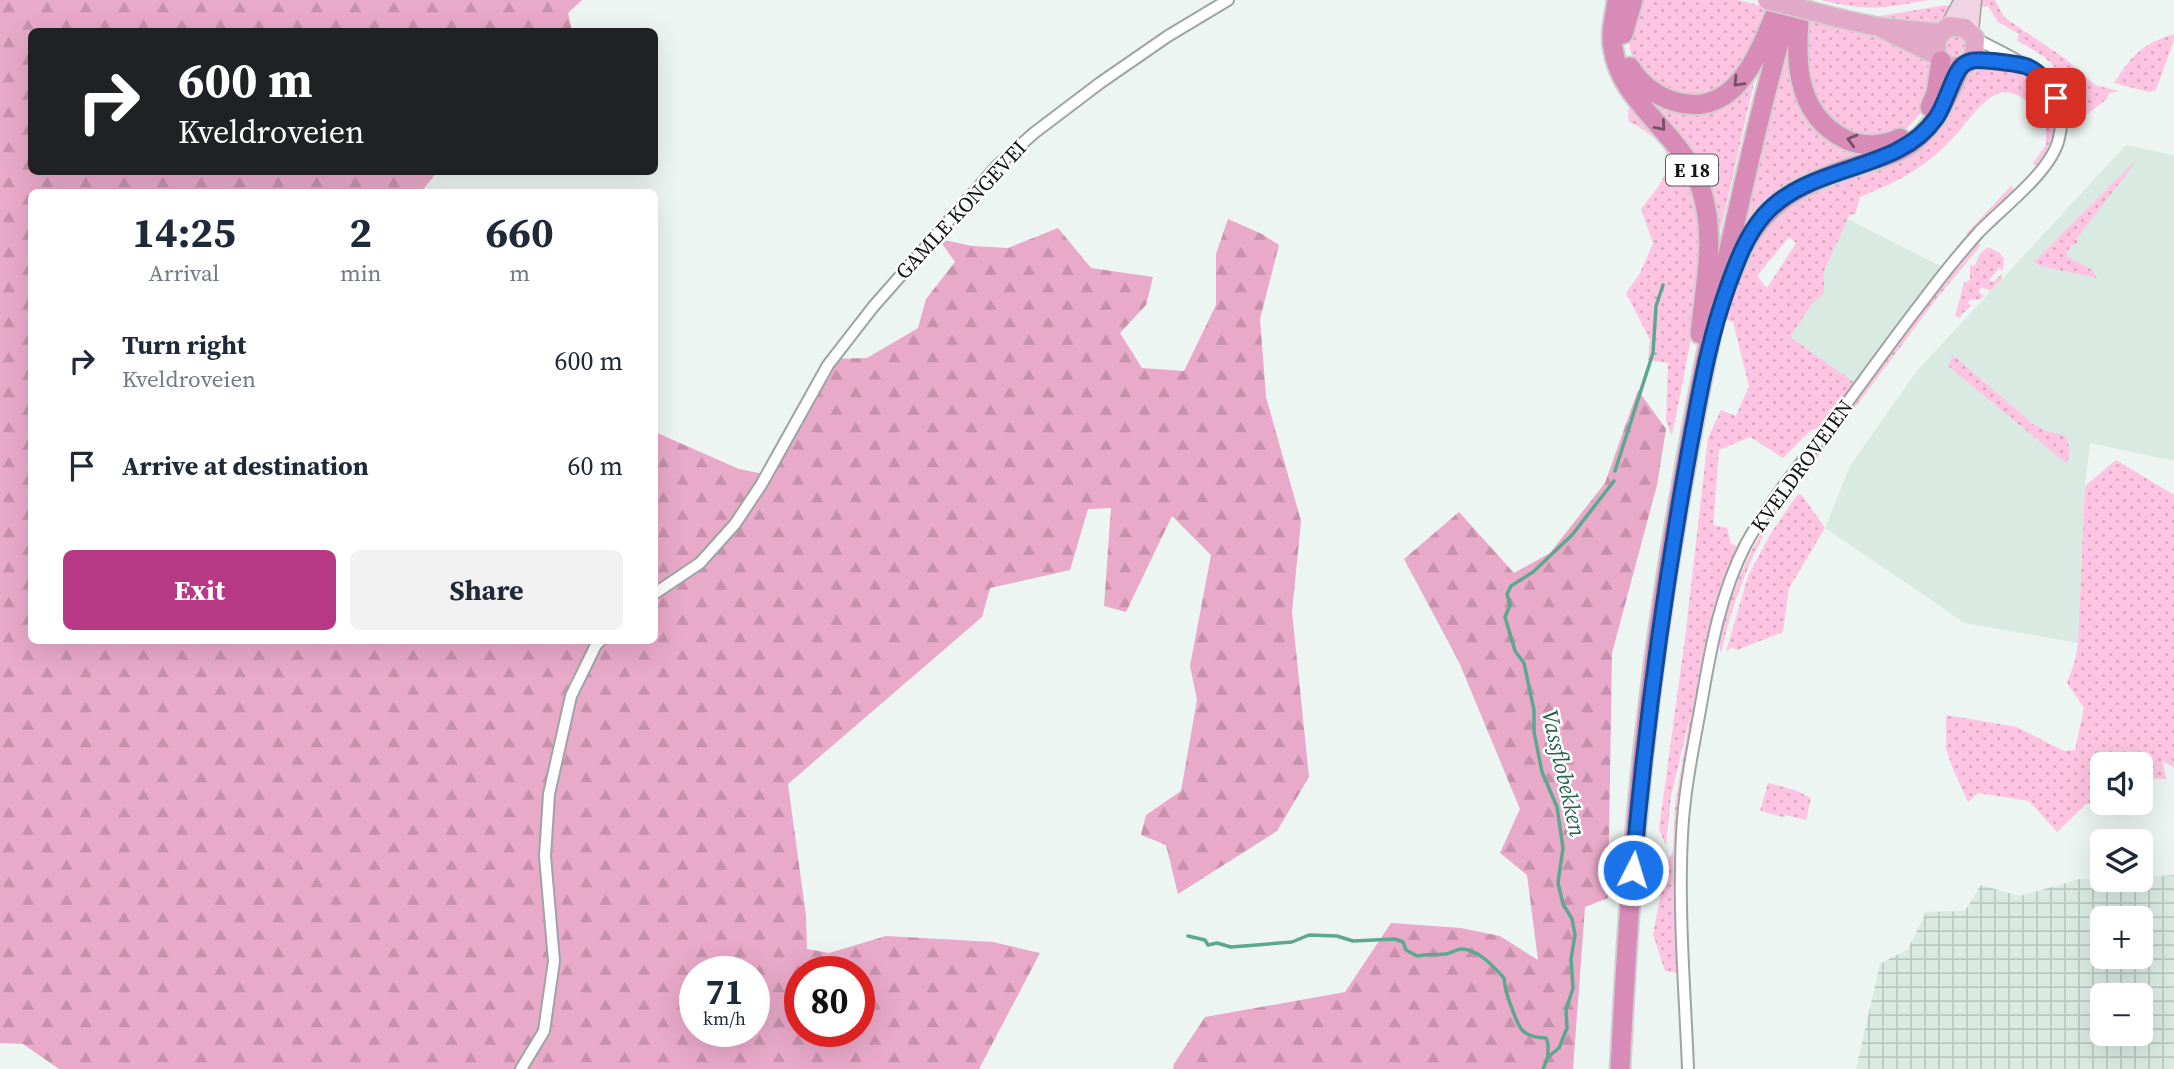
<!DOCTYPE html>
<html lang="en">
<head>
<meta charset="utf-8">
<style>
  body { margin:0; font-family:"Source Serif 4",serif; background:#f2f2f3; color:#1f2937; height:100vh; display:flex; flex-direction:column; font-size:26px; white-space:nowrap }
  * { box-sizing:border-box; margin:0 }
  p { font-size:23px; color:#747a83 }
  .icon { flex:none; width:38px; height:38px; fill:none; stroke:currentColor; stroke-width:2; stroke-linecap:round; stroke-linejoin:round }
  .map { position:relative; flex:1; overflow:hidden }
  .drawer { position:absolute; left:28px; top:189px; width:630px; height:455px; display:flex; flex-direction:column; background:#fff; border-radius:10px; box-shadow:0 7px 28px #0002 }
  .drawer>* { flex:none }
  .top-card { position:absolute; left:28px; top:28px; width:630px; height:147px; border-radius:10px; box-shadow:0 7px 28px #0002; background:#202124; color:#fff; overflow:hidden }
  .fabs { position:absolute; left:2090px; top:752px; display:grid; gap:14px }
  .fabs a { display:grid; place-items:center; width:63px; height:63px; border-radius:10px; background:#fff; box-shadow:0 7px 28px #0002; font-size:35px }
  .speed { position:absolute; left:679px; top:956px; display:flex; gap:14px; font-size:35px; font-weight:700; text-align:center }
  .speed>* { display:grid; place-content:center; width:91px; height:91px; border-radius:50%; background:#fff; box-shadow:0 7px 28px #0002; line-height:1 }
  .speed small { font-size:18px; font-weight:400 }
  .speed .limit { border:10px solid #d22; background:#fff; color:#111 }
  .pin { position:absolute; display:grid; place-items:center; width:60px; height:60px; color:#fff; margin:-30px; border-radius:14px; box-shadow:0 4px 10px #0006 }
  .me { position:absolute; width:77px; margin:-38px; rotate:5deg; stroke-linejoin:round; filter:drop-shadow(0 0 5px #0008) }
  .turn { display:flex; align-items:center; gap:24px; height:147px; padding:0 35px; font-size:32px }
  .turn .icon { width:91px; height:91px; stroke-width:2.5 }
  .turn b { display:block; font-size:49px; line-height:60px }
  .eta { display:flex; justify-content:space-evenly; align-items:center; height:119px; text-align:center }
  .eta b { font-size:42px; font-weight:700; line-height:49px }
  .button { display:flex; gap:14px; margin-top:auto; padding:14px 35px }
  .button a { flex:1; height:80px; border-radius:10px; background:#b73986; color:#fff; font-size:28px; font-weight:700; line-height:80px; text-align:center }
  .button a+a { background:#f2f2f3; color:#1f2937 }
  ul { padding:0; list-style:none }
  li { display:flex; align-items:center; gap:21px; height:105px; padding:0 35px }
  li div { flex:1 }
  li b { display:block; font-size:26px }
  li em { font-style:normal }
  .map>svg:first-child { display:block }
</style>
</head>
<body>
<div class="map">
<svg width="2174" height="1069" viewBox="0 0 2174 1069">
  <defs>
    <pattern id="industrial-grid" width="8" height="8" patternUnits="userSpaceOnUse" patternTransform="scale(1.75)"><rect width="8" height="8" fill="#d9eae3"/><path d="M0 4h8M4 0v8" fill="none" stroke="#b9c8c2"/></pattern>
    <pattern id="grass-dots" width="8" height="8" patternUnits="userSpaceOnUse" patternTransform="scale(1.75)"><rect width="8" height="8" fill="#fec4e1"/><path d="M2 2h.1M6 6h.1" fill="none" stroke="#d9a8c0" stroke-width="1.8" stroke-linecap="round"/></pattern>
    <pattern id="forest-firs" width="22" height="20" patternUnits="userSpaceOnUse" patternTransform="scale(1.75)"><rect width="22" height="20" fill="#e9a9c9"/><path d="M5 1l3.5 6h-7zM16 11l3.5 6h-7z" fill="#c791ac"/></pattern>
  </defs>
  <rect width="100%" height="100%" fill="#ecf5f2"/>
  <path fill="#d9eae3" d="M2126 145 2174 155V461L2090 443 2085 486 2078 643 1965 623 1825 528 1850 466 1916 372Z
    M1844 217 1942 267 1855 383 1789 337Z"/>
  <path fill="url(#industrial-grid)" fill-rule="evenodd" d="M2174 875V1069H1856L1880 964 1908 949 1926 912 1965 911 1981 885 2020 896 2080 879 2140 880V878ZM2102 919H2140V957H2102ZM2102 996H2140V1034H2102Z"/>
  <path fill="url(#grass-dots)" fill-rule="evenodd" d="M1641 0H1738L1769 8 1762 36 1725 88 1700 98 1657 90C1624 49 1623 49 1641 0Z
    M1821 0H1930C1883 8 1868 12 1821 0Z
    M1981 0H1995L2004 17 2067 60 2095 85 2119 91 2109 93 2107 99 2086 115 2078 96 2076 100C2057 66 2052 59 2017 41L2019 34 1998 22 1988 6 1982 7Z
    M1945 5 1953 7C1933 37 1903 26 1874 17Z
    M1792 15 1801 100 1879 149 1847 164 1736 243Z
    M1802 16 1907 45 1924 57 1931 67 1924 110 1907 128 1887 138 1873 139 1830 126 1806 88Z
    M2174 34V40L2156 90 2149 92 2114 83C2132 55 2142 44 2174 34Z
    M1952 35H1960L1967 39V55L1956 61 1944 53 1945 40Z
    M1758 65 1713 263 1714 235 1645 94 1678 111Z
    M1990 67C2049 71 2074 119 2036 166L2033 163 2046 145V122C1997 57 1980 114 1944 147 1917 173 1893 183 1860 197L1855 215 1850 214 1824 271V293L1812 304 1790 337 1855 383 1818 429 1811 430 1783 458 1750 437 1719 450 1713 530 1714 525 1727 528 1731 544 1739 547 1716 601 1682 780 1673 868 1677 973 1665 971 1653 934 1665 871 1673 850 1675 805 1690 716 1671 796 1666 846 1659 829 1685 638 1708 438 1721 410 1736 416 1749 386 1733 322 1726 320 1736 281 1756 238 1769 221 1801 194 1898 159 1965 77 1980 68ZM1789 237 1796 243 1767 288 1757 276Z
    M1628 109 1643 114 1673 149 1702 213 1696 313 1672 436 1666 421 1668 363 1648 360 1650 340 1626 293 1640 273 1653 243 1641 209C1659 185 1684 162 1653 137 1645 131 1638 125 1629 122Z
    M2134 162 2135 163 2077 238 2078 244 2071 245 2066 256 2092 270 2097 278 2040 266 2034 262Z
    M2011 186 2014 189 1970 236 1966 234Z
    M1977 243 1981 245 1937 298 1779 509C1750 555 1733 601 1721 653 1717 644 1721 632 1724 622 1745 540 1799 474 1850 408 1891 352 1932 297 1977 243Z
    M1988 247 2000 253 2004 259 2003 271 1999 268 1989 280 1993 282 2002 274V279L1990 291 1982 287 1978 292 1984 296 1979 300 1971 299 1968 303 1971 306 1961 315V318L1955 316 1964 283 1970 280V266L1975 265 1980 254Z
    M1953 355 2033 424 2046 431 2066 436 2070 450 2067 464 1948 366Z
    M2116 460 2174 495V768L2162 760 2166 779 2148 778 2140 781V765H2102V803L2086 804 2057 832 2029 801 1978 793 1968 802 1953 769 1946 749V715L2017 727 2064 751 2075 750 2084 708 2067 683 2075 661 2078 643 2085 486Z
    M1798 494 1802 495 1825 528 1789 588 1783 632 1737 650 1732 647 1726 652 1748 576 1771 533Z
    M1768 783 1795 790 1811 798 1806 820 1785 815 1783 817 1760 811Z"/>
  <path fill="url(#forest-firs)" fill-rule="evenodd" d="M0 0H582L568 13 572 31 32 32V172H437L421 192H32V640H654L655 432 739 469 774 476 830 359 867 358 918 328 926 299 955 262 939 239 972 246 1008 248 1058 228 1091 268 1153 277 1146 305 1120 333 1142 368 1184 371 1216 305V254L1228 219 1262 234 1279 245 1260 319 1266 397 1301 521 1292 612 1309 777 1277 831 1178 894 1166 845 1141 835 1146 815 1181 791 1197 700 1190 666 1211 555 1172 516 1126 612 1104 606 1111 508 1088 509 1070 570 990 588 982 617 788 784 806 916 807 949 829 953 886 936 993 942 1040 953 979 1069H59L23 1044 0 1043ZM695 971H754V1031H695ZM800 971H859V1031H800Z
    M1638 390 1666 429 1657 485 1612 653 1608 898 1585 907 1573 1069H1173L1174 1064 1205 1017 1345 992 1391 923 1461 928 1500 936 1538 960 1527 875 1500 853 1520 809 1459 662 1404 559 1459 512 1514 573 1550 553 1605 483Z"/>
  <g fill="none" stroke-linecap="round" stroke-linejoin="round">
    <path stroke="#5ca88e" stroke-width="3.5" d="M1615 471 1653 353 1656 306 1663 285
      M1188 936 1205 940 1208 945 1217 943 1231 947 1292 942 1309 935 1337 936 1353 941 1395 939 1403 942 1406 950 1417 956C1427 954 1436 955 1446 954 1452 953 1456 949 1462 949 1478 949 1494 967 1504 978 1505 989 1507 996 1511 1006 1519 1027 1520 1037 1546 1038L1548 1044V1056
      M1543 1069 1548 1057 1559 1048 1567 1028 1566 1010 1573 988 1571 959 1575 935 1572 919 1563 904 1558 883 1563 848 1557 807 1542 772 1534 732V710L1524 663 1515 651 1505 617 1510 605 1507 594 1511 586 1533 572 1572 535 1614 481"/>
    <defs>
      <path id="minor" d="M1971 60 2024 66
        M654 594 700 563 735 524 761 485 828 365 873 307 998 165 1034 133 1100 83 1168 36 1228 0
        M521 1069 544 1031 554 961 545 856 549 794 571 696 596 645 601 640
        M1688 1069C1685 992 1678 913 1682 835 1684 790 1694 744 1702 699 1711 646 1721 592 1746 544 1769 502 1800 465 1829 427 1860 386 1890 343 1922 302 1940 278 1959 254 1979 232 2003 207 2052 171 2059 138 2073 78 2015 61 1975 38"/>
      <path id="secondary" d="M1949 26 1963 0
        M1970 31 1973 0"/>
      <path id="primary" d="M1838 18 1879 27 1940 33
        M1879 27 1936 55 1941 61 1950 67 1967 64 1974 56 1975 38 1965 28 1949 26 1937 37 1936 55"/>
      <path id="trunk" d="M1617 0C1615 16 1610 32 1613 48 1620 101 1678 132 1698 181 1718 229 1705 284 1700 334
        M1801 0C1795 51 1791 114 1847 140 1863 147 1884 146 1900 138
        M1623 34 1633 0
        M1630 67C1641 85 1655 96 1676 102 1738 119 1761 48 1779 4
        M1930 107 1936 93 1941 61
        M1733 271C1755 207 1797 184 1858 165 1878 159 1901 153 1917 139 1940 120 1949 92 1961 66
        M1620 1069C1626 953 1633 837 1647 721 1664 573 1691 426 1722 281 1743 187 1764 92 1791 0"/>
    </defs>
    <use href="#minor" stroke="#9da5a2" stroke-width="14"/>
    <use href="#secondary" stroke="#9da5a2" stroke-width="19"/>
    <use href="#primary" stroke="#d0d0d0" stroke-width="21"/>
    <use href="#trunk" stroke="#d0d0d0" stroke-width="23"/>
    <use href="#minor" stroke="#fff" stroke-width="10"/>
    <use href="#secondary" stroke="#f1d4e4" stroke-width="16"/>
    <use href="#primary" stroke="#e2a8c8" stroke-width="18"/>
    <use href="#trunk" stroke="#d88bb6" stroke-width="19"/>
    <defs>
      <path id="primary-bridge" d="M1767 0 1838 18"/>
    </defs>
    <use href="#primary-bridge" stroke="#d0d0d0" stroke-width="21" stroke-linecap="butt"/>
    <use href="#primary-bridge" stroke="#e2a8c8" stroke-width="18"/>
  </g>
  <defs><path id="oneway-chevron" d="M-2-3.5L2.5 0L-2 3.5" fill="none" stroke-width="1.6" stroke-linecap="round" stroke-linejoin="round" transform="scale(1.75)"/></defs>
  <g stroke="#755065">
    <use href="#oneway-chevron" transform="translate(1738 82) rotate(134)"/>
    <use href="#oneway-chevron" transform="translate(1661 126) rotate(49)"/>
    <use href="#oneway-chevron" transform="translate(1852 140) rotate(-164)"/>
  </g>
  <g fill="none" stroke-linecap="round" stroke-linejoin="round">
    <defs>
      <path id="route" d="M1633 870C1645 729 1664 590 1689 451 1700 393 1708 341 1728 286 1737 261 1746 236 1764 215 1811 162 1897 174 1936 118 1945 106 1953 74 1962 66 1964 64 1967 62 1971 61 1977 58 2022 64 2028 67 2041 73 2050 85 2056 98"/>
    </defs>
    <use href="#route" stroke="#114b97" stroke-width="18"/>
    <use href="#route" stroke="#1a73e8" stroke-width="12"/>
  </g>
  <g text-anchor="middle" stroke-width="5" stroke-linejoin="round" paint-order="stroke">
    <rect fill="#fff" stroke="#595b5a" stroke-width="2" x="1666" y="154.5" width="52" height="31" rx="5"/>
    <g font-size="19" font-weight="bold" fill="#121514">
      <text x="1692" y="177">E 18</text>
    </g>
    <g font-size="21" fill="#121514" stroke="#fff">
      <text transform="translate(961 210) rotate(-47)" y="7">GAMLE KONGEVEI</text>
      <text transform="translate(1802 466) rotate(-54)" y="7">KVELDROVEIEN</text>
    </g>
    <g font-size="23" font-style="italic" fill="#27624f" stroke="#fff">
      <text transform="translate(1564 773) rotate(77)" y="8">Vassflobekken</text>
    </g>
  </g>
</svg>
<div class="fabs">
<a><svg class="icon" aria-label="sound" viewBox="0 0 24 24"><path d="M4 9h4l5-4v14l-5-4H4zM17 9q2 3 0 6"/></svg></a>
<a><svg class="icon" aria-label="layers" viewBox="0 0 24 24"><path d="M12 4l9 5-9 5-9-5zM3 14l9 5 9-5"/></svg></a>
<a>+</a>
<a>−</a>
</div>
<div class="speed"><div>71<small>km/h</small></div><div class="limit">80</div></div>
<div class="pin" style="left:2056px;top:98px;background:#d93025"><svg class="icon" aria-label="arrive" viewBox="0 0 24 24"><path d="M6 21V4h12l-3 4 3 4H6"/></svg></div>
<svg class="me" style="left:1633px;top:870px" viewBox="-20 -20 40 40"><circle r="17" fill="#1a73e8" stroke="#fff" stroke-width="3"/><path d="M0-11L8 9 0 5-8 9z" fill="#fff"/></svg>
<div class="top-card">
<div class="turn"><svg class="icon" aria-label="right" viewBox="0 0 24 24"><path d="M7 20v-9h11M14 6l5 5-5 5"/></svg><div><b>600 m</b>Kveldroveien</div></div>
</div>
<section class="drawer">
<div class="eta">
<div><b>14:25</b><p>Arrival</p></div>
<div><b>2</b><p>min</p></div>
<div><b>660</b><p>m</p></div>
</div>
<ul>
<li><svg class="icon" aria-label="right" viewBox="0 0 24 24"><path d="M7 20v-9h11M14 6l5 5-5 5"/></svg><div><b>Turn right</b><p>Kveldroveien</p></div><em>600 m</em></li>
<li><svg class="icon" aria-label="arrive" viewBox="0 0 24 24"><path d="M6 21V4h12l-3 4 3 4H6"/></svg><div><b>Arrive at destination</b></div><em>60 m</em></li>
</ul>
<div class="button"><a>Exit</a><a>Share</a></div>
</section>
</div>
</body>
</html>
